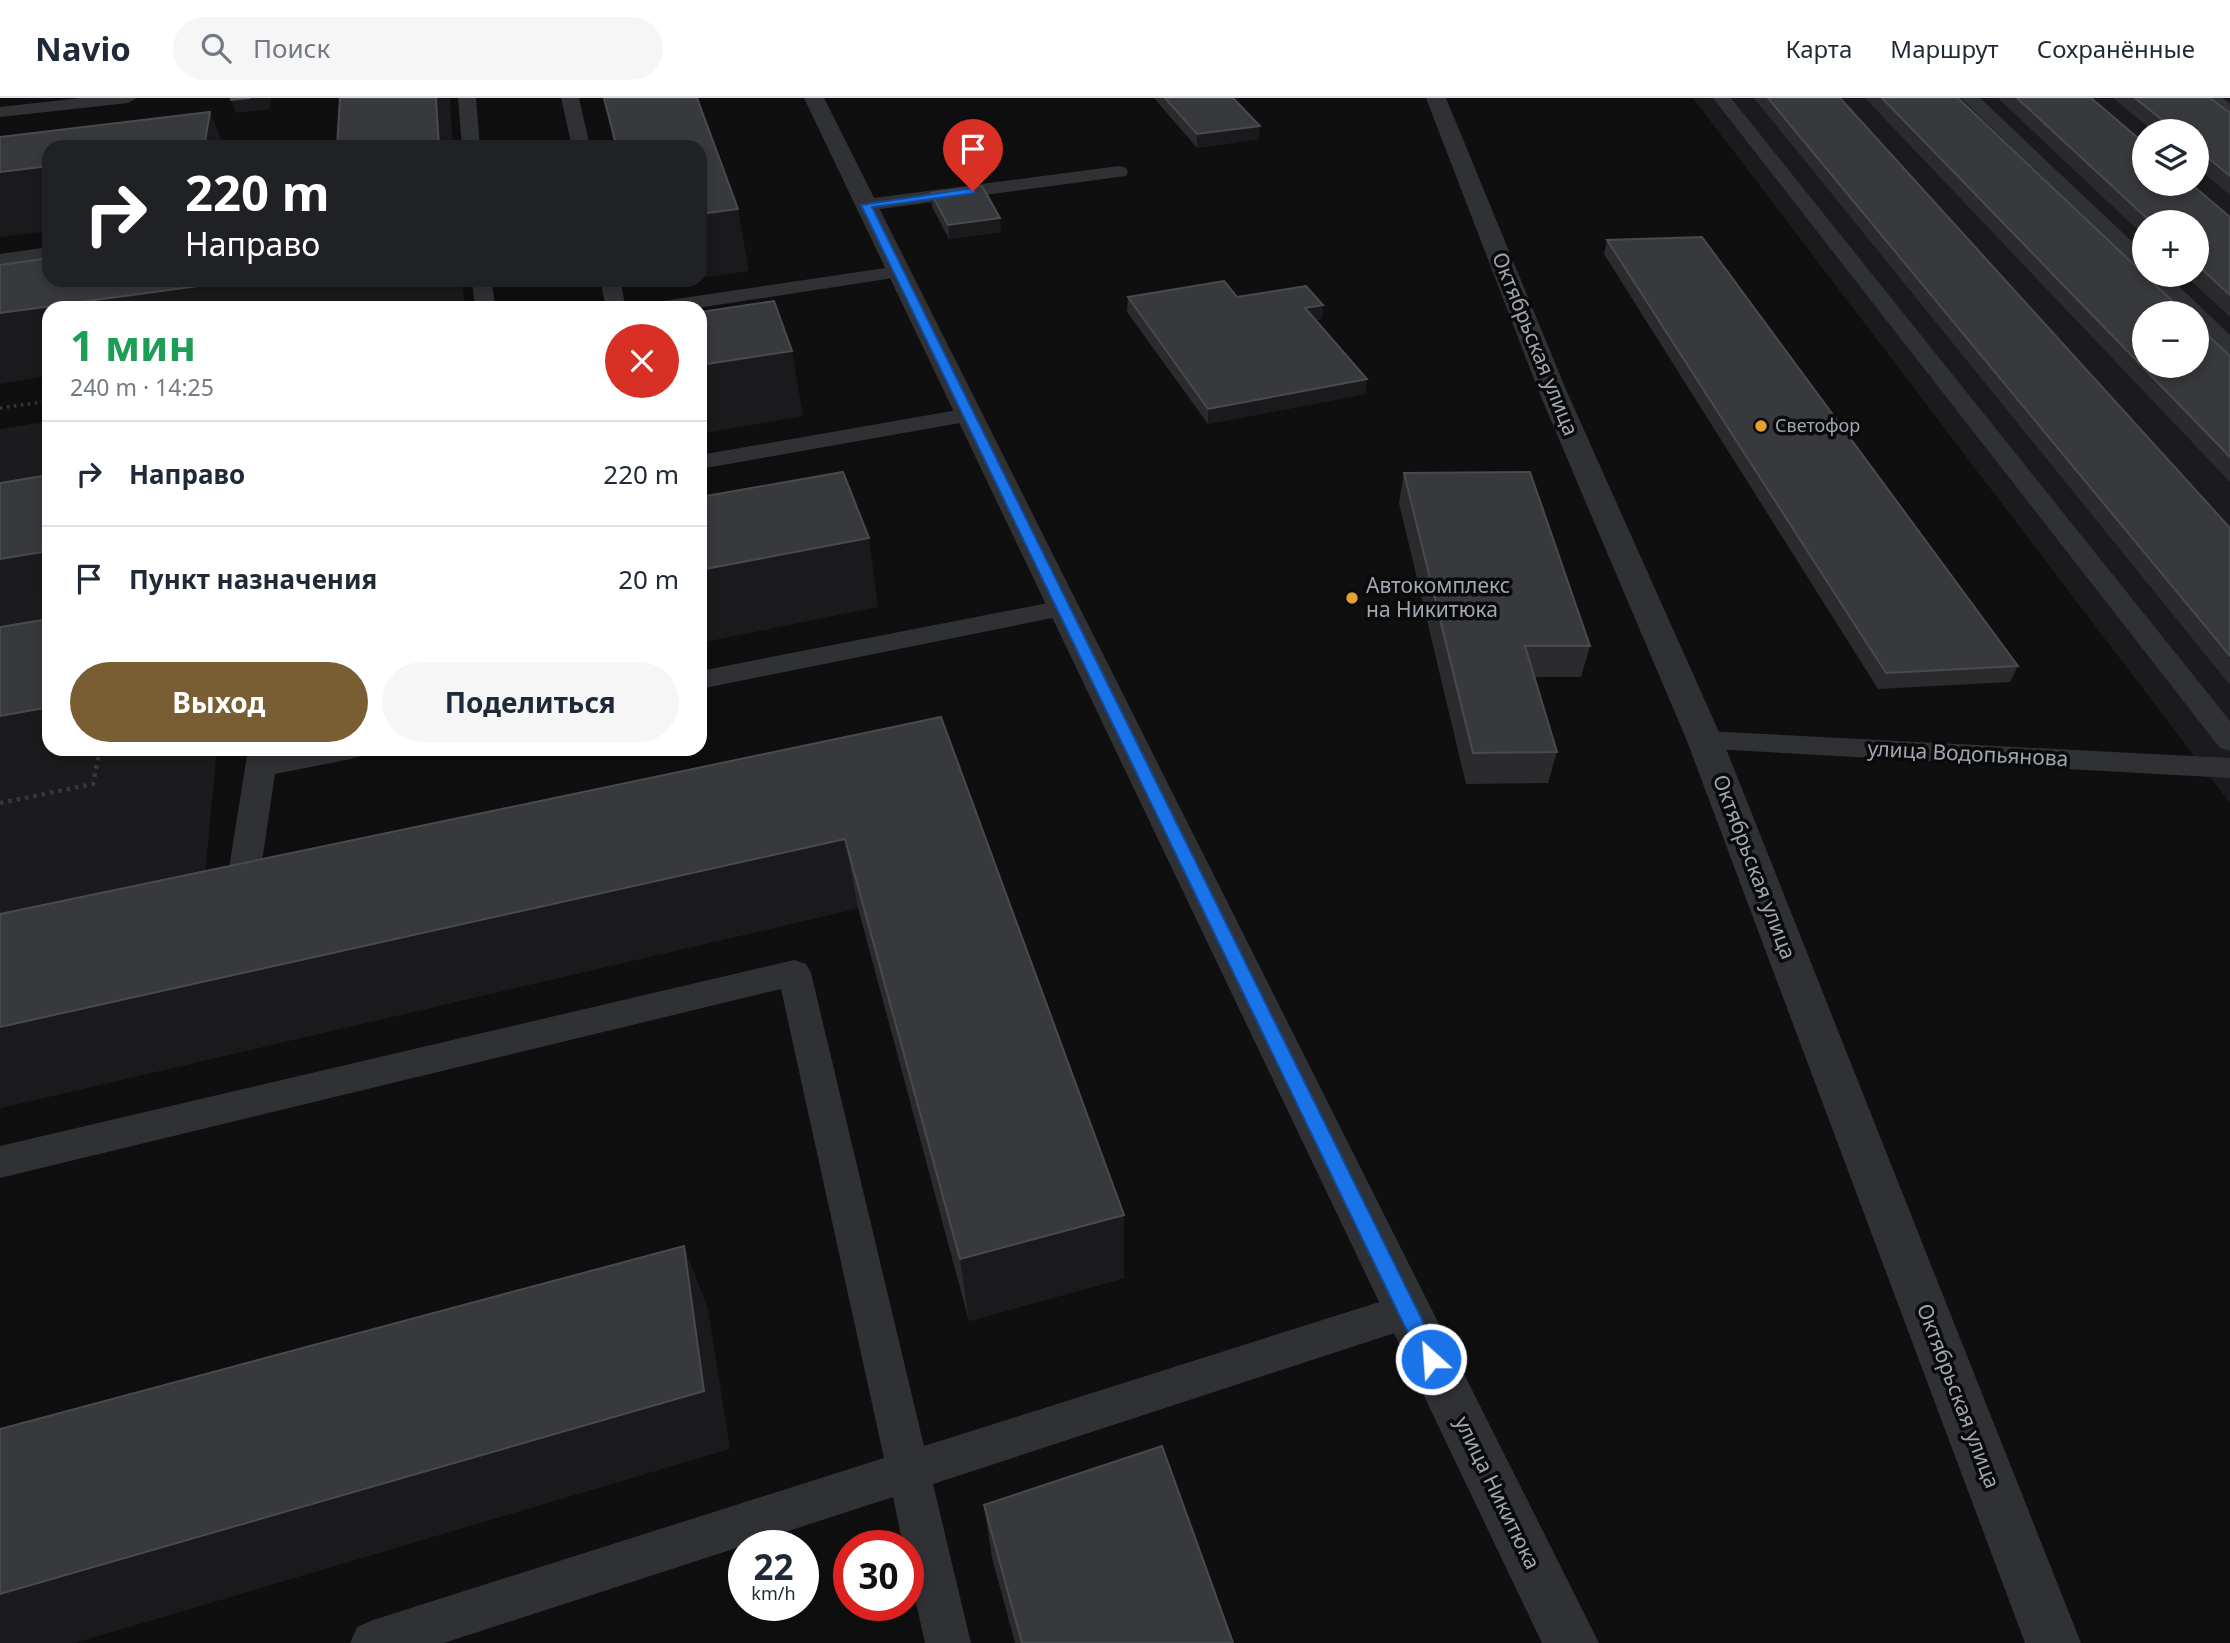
<!DOCTYPE html>
<html lang="ru">
<head>
<meta charset="utf-8">
<style>
  body { margin:0; font-family:"Noto Sans",sans-serif; background:#f6f6f7; color:#1f2937; height:100vh; display:flex; flex-direction:column; font-size:26px; white-space:nowrap }
  * { box-sizing:border-box; margin:0 }
  p { font-size:23px; color:#747a83 }
  .icon { flex:none; width:38px; height:38px; fill:none; stroke:currentColor; stroke-width:2; stroke-linecap:round; stroke-linejoin:round }
  .map { position:relative; flex:1; overflow:hidden }
  .panel { position:absolute; left:42px; top:203px; width:665px; height:455px; display:flex; flex-direction:column; background:#fff; border-radius:21px; box-shadow:0 4px 10px #0003 }
  .panel>* { flex:none }
  .banner { position:absolute; left:42px; top:42px; width:665px; height:147px; border-radius:21px; box-shadow:0 4px 10px #0003; background:#202124; color:#fff; overflow:hidden }
  .buttons { position:absolute; left:2132px; top:21px; display:grid; gap:14px }
  .buttons a { display:grid; place-items:center; width:77px; height:77px; border-radius:50%; background:#fff; box-shadow:0 4px 10px #0003; font-size:35px }
  .speed { position:absolute; left:728px; top:1432px; display:flex; gap:14px; font-size:35px; font-weight:700; text-align:center }
  .speed>* { display:grid; place-content:center; width:91px; height:91px; border-radius:50%; background:#fff; box-shadow:0 4px 10px #0003; line-height:1 }
  .speed small { font-size:18px; font-weight:400 }
  .speed .limit { border:10px solid #d22; background:#fff; color:#111 }
  .pin { position:absolute; display:grid; place-items:center; width:60px; height:60px; color:#fff; margin:-72px -30px; border-radius:50% 50% 50% 0; rotate:-45deg; box-shadow:0 0 7px #0007 }
  .pin .icon { rotate:45deg }
  .me { position:absolute; width:77px; margin:-38px; rotate:334deg; stroke-linejoin:round; filter:drop-shadow(0 0 5px #0008) }
  .turn { display:flex; align-items:center; gap:24px; height:147px; padding:0 28px; font-size:32px }
  .turn .icon { width:91px; height:91px; stroke-width:2.5 }
  .turn b { display:block; font-size:49px; line-height:60px }
  .round { display:grid; place-items:center; flex:none; width:74px; height:74px; border-radius:37px; background:#f6f6f7 }
  .summary { display:flex; align-items:center; justify-content:space-between; height:119px; padding:0 28px }
  h1 { font-size:42px; font-weight:700; line-height:52px; color:#1e9e55 }
  .cta { display:flex; gap:14px; margin-top:auto; padding:14px 28px }
  .cta a { flex:1; height:80px; border-radius:42px; background:#795e34; color:#fff; font-size:28px; font-weight:700; line-height:80px; text-align:center }
  .cta a+a { background:#f6f6f7; color:#1f2937 }
  ul { padding:0; list-style:none }
  li { display:flex; align-items:center; gap:21px; height:105px; padding:0 28px; border-top:2px solid #e0e1e3 }
  li div { flex:1 }
  li b { display:block; font-size:26px }
  li em { font-style:normal }
  header { display:flex; align-items:center; gap:42px; box-sizing:border-box; height:98px; padding:0 35px; background:#fff; border-bottom:2px solid #e0e1e3 }
  header strong { font-size:33px }
  nav { display:flex; gap:38px; margin-inline-start:auto; font-size:24px }
  .search { width:490px; height:63px; background:#f6f6f7; display:flex; align-items:center; gap:18px; box-sizing:border-box; padding:0 24px; border-radius:38px; color:#747a83; font-size:26px }
  .map>svg:first-child { display:block }
</style>
</head>
<body>
<header>
<strong>Navio</strong>
<div class="search"><svg class="icon" aria-label="search" viewBox="0 0 24 24"><circle cx="10" cy="10" r="6"/><path d="M15 15l6 6"/></svg>Поиск</div>
<nav><a>Карта</a><a>Маршрут</a><a>Сохранённые</a></nav>
</header>
<div class="map">
<svg width="2230" height="1545" viewBox="0 0 2230 1545">
  <rect width="100%" height="100%" fill="#0f0f10"/>
  <path fill="#1b1b1d" fill-rule="evenodd" d="M1693 0H2230V706V705ZM2144 33H2196V86H2144ZM2144 124H2196V177H2144ZM2144 215H2196V268H2144Z
    M49 323V651H217L204 786 0 829V331Z"/>
  <g fill="none" stroke-linecap="round" stroke-linejoin="round">
    <path stroke="#36383c" stroke-width="3.5" stroke-dasharray="2.5 4.5" stroke-linecap="butt" d="M0 310 49 303"/>
    <path stroke="#36383c" stroke-width="4.5" stroke-dasharray="3.5 5" stroke-linecap="butt" d="M0 705 93 686 100 651"/>
    <path fill="#303135" fill-rule="evenodd" d="M81 0H137L128 5 0 19V9Z
      M458 0H476L480 49H462Z
      M561 0H579L590 49H572Z
      M1713 0H1731L2230 623V653L2220 650Z
      M1961 0H1980L2144 155V172L2137 170Z
      M2203 0H2223L2230 6V19Z
      M1119 68 1126 70 1128 74 1126 78 866 113 856 107 866 101Z
      M49 149V161L0 168V156Z
      M899 168 909 174 906 178 698 210H646L656 204Z
      M2145 177H2167L2230 237V256L2222 254 2196 229V215H2183Z
      M472 182H492L495 210H475Z
      M600 182H620L626 210H606Z
      M969 310 980 317 977 322 700 371V357Z
      M1063 502 1072 504 1076 510 1072 516 700 591V573Z
      M1705 633 2230 660V680L1695 650 1690 643 1695 636Z
      M248 651H278L277 656 301 651H366L361 658 351 661 275 676 257 797 252 805 233 811 222 807 217 799 226 789Z
      M794 862 806 866 811 875 924 1348 1408 1195 1422 1200 1428 1213 1422 1226 933 1386 971 1545H925L908 1469V1447H903L893 1399 444 1545H350L357 1529 373 1522 884 1360 781 891 0 1080V1048Z"/>
    <path fill="#303135" fill-rule="evenodd" d="M804 0H824L1599 1545H1542Z
      M1426 0H1446L1567 294 1723 643 2081 1545H2025L1687 643 1539 294Z"/>
  </g>
  <path fill="#2b2b2e" d="M603 0H697L749 173 700 49H615Z
    M1154 0H1233L1259 41 1197 50Z
    M1754 0H1840L2230 430V587Z
    M1865 0H1958L2230 258V384Z
    M1998 0H2091L2230 119V219L2185 177H2196V124H2144V138Z
    M2113 0H2210L2230 15V97L2196 69V33H2153Z
    M931 95 1001 134 949 141 932 109Z
    M1607 142 2018 568 2010 584 1878 591 1604 156Z
    M1128 199H1237L1323 207 1322 221 1316 222 1367 281 1365 296 1208 326 1127 214Z
    M1404 375 1590 548 1581 579H1534L1557 654 1548 685 1466 686 1399 405Z
    M941 619 1124 1117V1180L969 1223 858 810 0 1010V816Z
    M984 1407 1233 1545H1015L992 1460Z"/>
  <path fill="#1a1a1c" d="M250 0H271L270 11 236 15 231 2Z
    M436 0H450L453 49H439Z
    M210 14 224 49H204Z
    M1260 28 1259 41 1197 50V36Z
    M49 68V133L0 139V74Z
    M738 111 749 173 700 180V116Z
    M1000 120 1001 134 949 141 948 127Z
    M242 182H463L464 210H49V278L0 286V215Z
    M650 182H685L651 187Z
    M1323 207 1322 221 1303 224 1305 210Z
    M792 253 803 318 700 336V267Z
    M1367 281 1365 296 1208 326V311Z
    M869 440 878 509 700 545V472Z
    M49 453V487L0 495V461Z
    M49 595V644L0 653V618Z
    M845 741 858 810 0 1010V929Z
    M1124 1117V1180L969 1223 960 1161Z
    M684 1148 708 1211 730 1351 75 1545H0V1496Z"/>
  <path fill="#38393c" stroke="#484a4e" stroke-width="2" d="M231 0H250L231 2Z
    M340 0H436L439 49H337Z
    M604 0H697L738 111 700 116V49H617Z
    M1165 0H1233L1260 28 1197 36Z
    M1768 0H1840L2230 430V558Z
    M1882 0H1958L2185 215H2144V268H2196V226L2230 258V359Z
    M2017 0H2091L2144 45V86H2191L2230 119V197L2196 166V124H2151Z
    M2135 0H2210L2230 15V78L2196 50V33H2176Z
    M210 14 204 49H49V68L0 74V39Z
    M982 88 1000 120 948 127 931 95Z
    M1702 139 2018 568 1886 575 1607 142Z
    M49 160V182H242L0 215V167Z
    M1224 183 1237 199 1306 188 1323 207 1305 210 1367 281 1208 311 1128 199Z
    M774 203 792 253 700 267V214Z
    M843 374 869 440 700 472V399Z
    M1530 374 1590 548H1525L1557 654 1473 655 1404 375Z
    M49 377V453L0 461V385Z
    M49 521V595L45 610 0 618V529Z
    M941 619 1124 1117 960 1161 845 741 0 929V816Z
    M684 1148 704 1293 0 1496V1331Z
    M1162 1348 1233 1545H1022L984 1407Z"/>
  <path fill="#1a73e8" stroke="#114b97" stroke-width="2" d="M973 90 976 95 872 109 1438 1254 1441 1261 1438 1268 1431 1270 1424 1268 861 107Z"/>
  <g fill="#e69f31" stroke="#0a0a0b" stroke-width="2.5">
    <circle cx="1761" cy="328" r="7"/>
    <circle cx="1352" cy="500" r="7"/>
  </g>
  <g text-anchor="middle" stroke-width="7" stroke-linejoin="round" paint-order="stroke">
    <g font-size="18" fill="#a1a7b0" stroke="#0a0a0b" text-anchor="start">
      <text x="1775" y="334">Светофор</text>
    </g>
    <g font-size="21" fill="#a1a7b0" stroke="#0a0a0b">
      <text transform="translate(1535 246) rotate(68)" y="7">Октябрьская улица</text>
      <text transform="translate(1968 656) rotate(3)" y="7">улица Водопьянова</text>
      <text transform="translate(1754 769) rotate(69)" y="7">Октябрьская улица</text>
      <text transform="translate(1958 1298) rotate(69)" y="7">Октябрьская улица</text>
      <text transform="translate(1497 1395) rotate(64)" y="7">улица Никитюка</text>
    </g>
    <g font-size="21" fill="#a1a7b0" stroke="#0a0a0b" text-anchor="start">
      <text x="1366" y="495">Автокомплекс<tspan x="1366" dy="24">на Никитюка</tspan></text>
    </g>
  </g>
</svg>
<div class="buttons">
<a><svg class="icon" aria-label="layers" viewBox="0 0 24 24"><path d="M12 4l9 5-9 5-9-5zM3 14l9 5 9-5"/></svg></a>
<a>+</a>
<a>−</a>
</div>
<div class="speed"><div>22<small>km/h</small></div><div class="limit">30</div></div>
<div class="pin" style="left:973px;top:93px;background:#d93025"><svg class="icon" aria-label="arrive" viewBox="0 0 24 24"><path d="M6 21V4h12l-3 4 3 4H6"/></svg></div>
<svg class="me" style="left:1431px;top:1261px" viewBox="-20 -20 40 40"><circle r="17" fill="#1a73e8" stroke="#fff" stroke-width="3"/><path d="M0-11L8 9 0 5-8 9z" fill="#fff"/></svg>
<div class="banner">
<div class="turn"><svg class="icon" aria-label="right" viewBox="0 0 24 24"><path d="M7 20v-9h11M14 6l5 5-5 5"/></svg><div><b>220 m</b>Направо</div></div>
</div>
<section class="panel">
<div class="summary"><div><h1>1 мин</h1><p>240 m · 14:25</p></div><a class="round" style="background:#d93025;color:#fff"><svg class="icon" aria-label="close" viewBox="0 0 24 24"><path d="M6 6l12 12M18 6L6 18"/></svg></a></div>
<ul>
<li><svg class="icon" aria-label="right" viewBox="0 0 24 24"><path d="M7 20v-9h11M14 6l5 5-5 5"/></svg><div><b>Направо</b></div><em>220 m</em></li>
<li><svg class="icon" aria-label="arrive" viewBox="0 0 24 24"><path d="M6 21V4h12l-3 4 3 4H6"/></svg><div><b>Пункт назначения</b></div><em>20 m</em></li>
</ul>
<div class="cta"><a>Выход</a><a>Поделиться</a></div>
</section>
</div>
</body>
</html>
